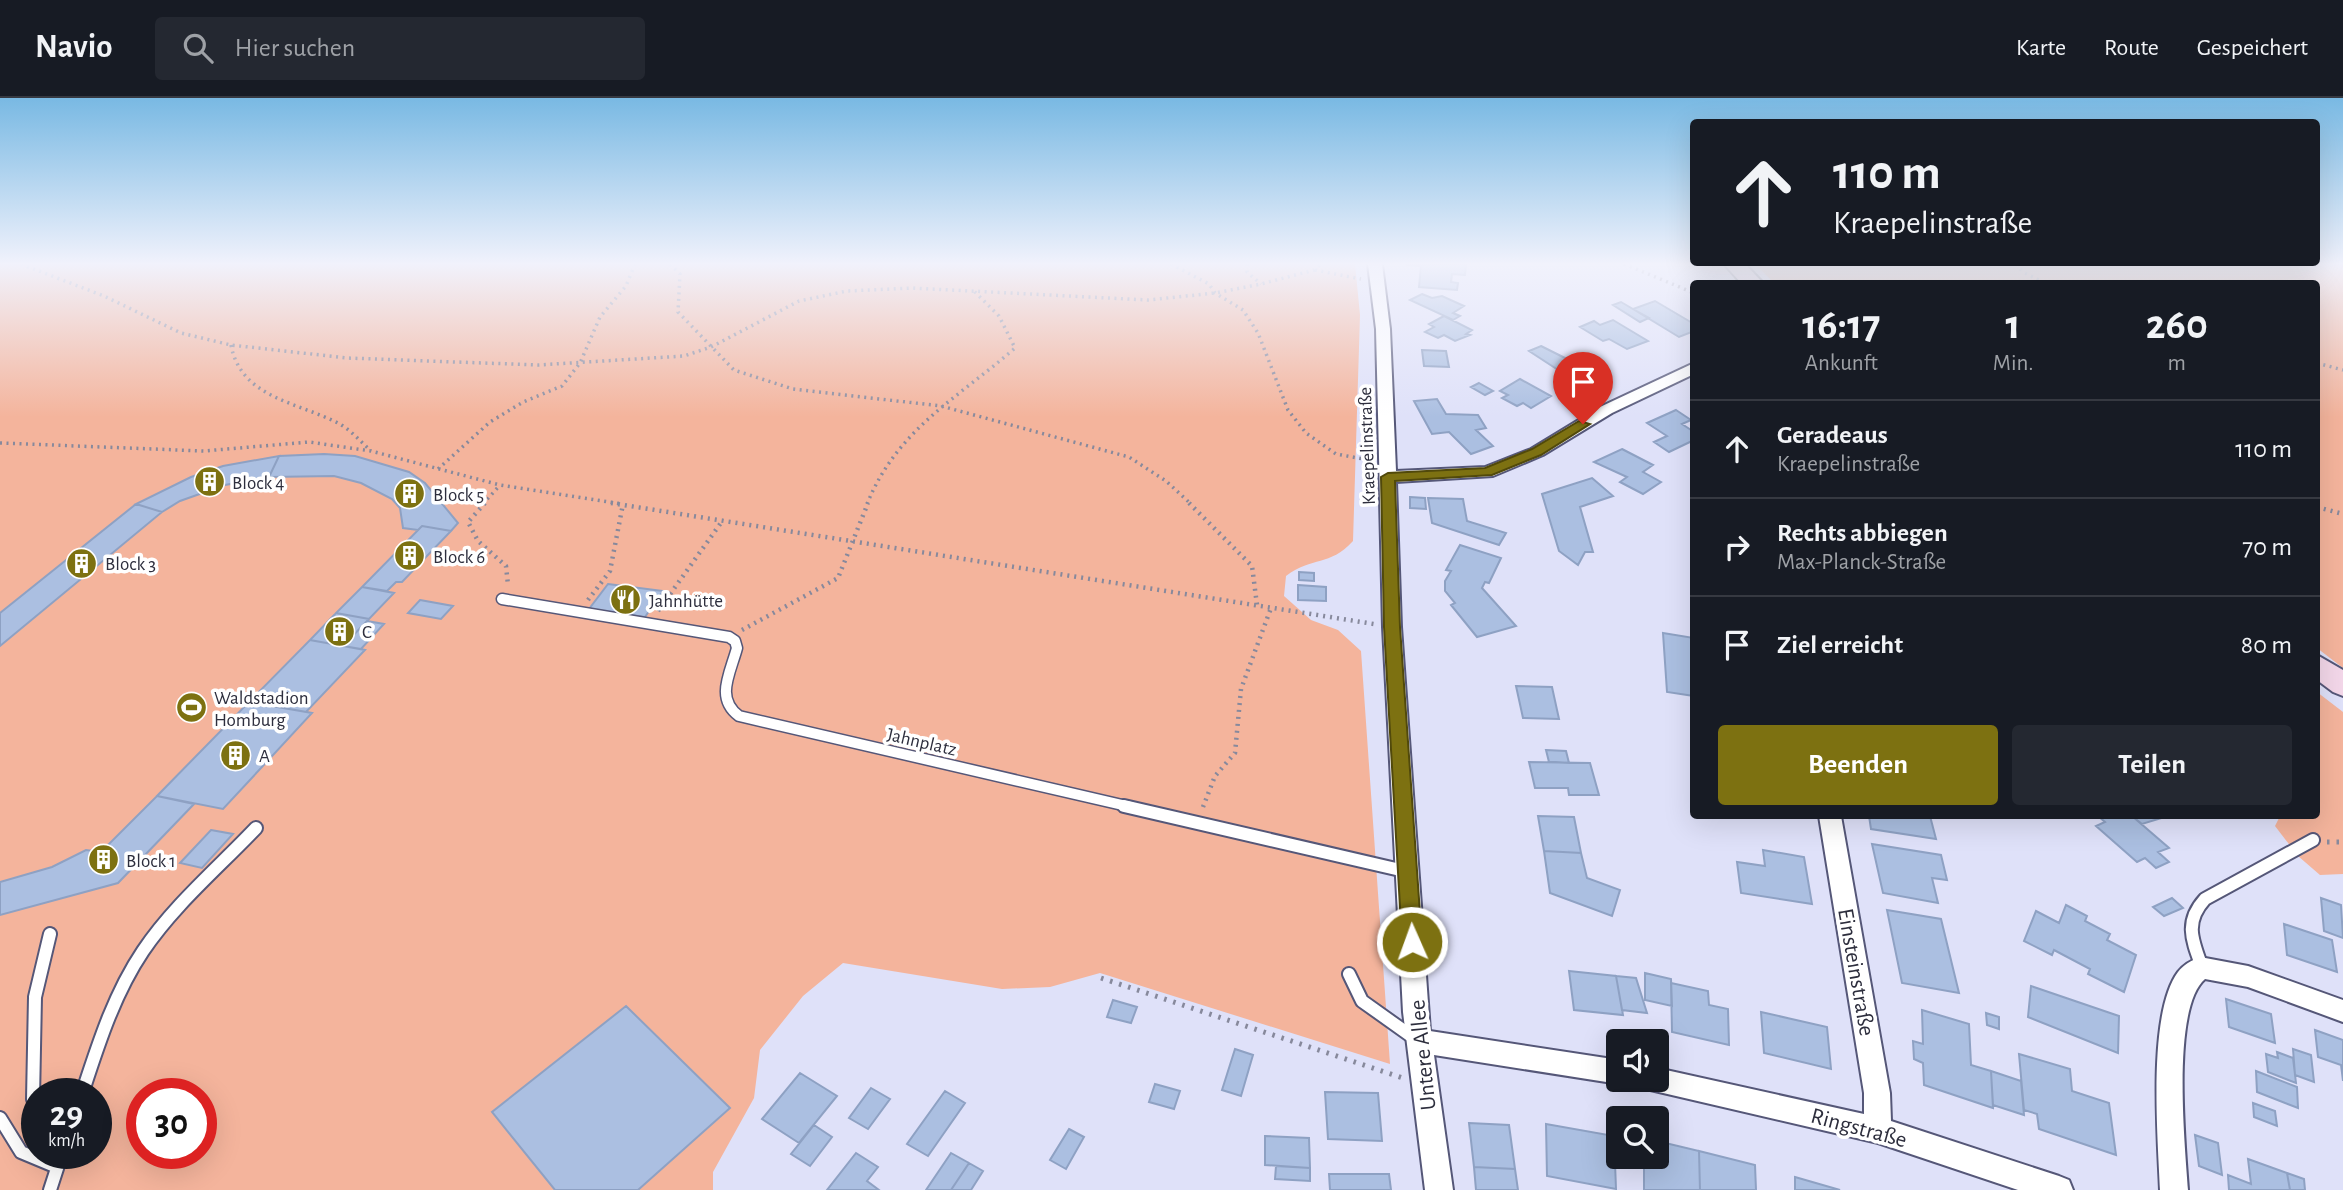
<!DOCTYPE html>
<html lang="de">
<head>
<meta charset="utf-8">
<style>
  body { margin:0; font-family:"Alegreya Sans",sans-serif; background:#242831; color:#f1f3f6; height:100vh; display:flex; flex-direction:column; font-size:26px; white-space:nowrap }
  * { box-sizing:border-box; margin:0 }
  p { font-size:23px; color:#9ea1a6 }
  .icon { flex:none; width:38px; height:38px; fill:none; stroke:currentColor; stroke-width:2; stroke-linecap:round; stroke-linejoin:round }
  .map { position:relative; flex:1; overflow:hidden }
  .drawer { position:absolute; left:1690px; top:182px; width:630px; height:539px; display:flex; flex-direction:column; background:#171b24; border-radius:7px; box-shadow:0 7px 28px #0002 }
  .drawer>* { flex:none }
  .hud { position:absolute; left:1690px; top:21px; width:630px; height:147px; border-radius:7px; box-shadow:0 7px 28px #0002; background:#171b24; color:#f1f3f6; overflow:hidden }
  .tools { position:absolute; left:1606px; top:931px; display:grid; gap:14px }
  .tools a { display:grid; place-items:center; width:63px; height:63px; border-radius:7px; background:#171b24; box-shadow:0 7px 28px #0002; font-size:35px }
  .speed { position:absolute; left:21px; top:980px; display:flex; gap:14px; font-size:35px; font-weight:700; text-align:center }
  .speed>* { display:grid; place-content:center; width:91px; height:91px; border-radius:50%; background:#171b24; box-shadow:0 7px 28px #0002; line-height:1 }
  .speed small { font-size:18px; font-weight:400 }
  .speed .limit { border:10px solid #d22; background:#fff; color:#111 }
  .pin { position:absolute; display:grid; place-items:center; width:60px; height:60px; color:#fff; margin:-72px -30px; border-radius:50% 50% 50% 0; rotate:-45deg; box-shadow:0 0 7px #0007 }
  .pin .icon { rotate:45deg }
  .me { position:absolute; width:77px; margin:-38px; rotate:358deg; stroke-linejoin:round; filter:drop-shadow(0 0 5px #0008) }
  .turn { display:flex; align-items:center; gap:24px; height:147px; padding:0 28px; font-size:32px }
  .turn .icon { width:91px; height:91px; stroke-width:2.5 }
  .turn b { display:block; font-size:49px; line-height:60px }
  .eta { display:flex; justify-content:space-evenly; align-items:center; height:119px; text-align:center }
  .eta b { font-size:42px; font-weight:600; line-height:49px }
  .action { display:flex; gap:14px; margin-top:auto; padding:14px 28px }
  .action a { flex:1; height:80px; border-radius:7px; background:#7d7111; color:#fff; font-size:28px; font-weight:600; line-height:80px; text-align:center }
  .action a+a { background:#242831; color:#f1f3f6 }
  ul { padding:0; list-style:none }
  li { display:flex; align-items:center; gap:21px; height:98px; padding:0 28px; border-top:2px solid #363941 }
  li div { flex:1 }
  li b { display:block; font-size:26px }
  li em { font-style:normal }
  header { display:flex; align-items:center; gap:42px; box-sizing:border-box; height:98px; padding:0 35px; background:#171b24; border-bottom:2px solid #363941 }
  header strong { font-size:33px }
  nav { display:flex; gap:38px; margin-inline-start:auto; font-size:24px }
  .search { width:490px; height:63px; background:#242831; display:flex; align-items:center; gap:18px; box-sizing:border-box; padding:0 24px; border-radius:7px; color:#9ea1a6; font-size:26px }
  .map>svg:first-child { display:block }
</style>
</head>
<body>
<header>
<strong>Navio</strong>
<div class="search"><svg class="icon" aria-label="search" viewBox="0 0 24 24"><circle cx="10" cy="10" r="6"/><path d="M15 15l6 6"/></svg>Hier suchen</div>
<nav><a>Karte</a><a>Route</a><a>Gespeichert</a></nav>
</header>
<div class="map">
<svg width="2343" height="1092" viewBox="0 0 2343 1092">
  <rect width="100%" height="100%" fill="#dfe1f9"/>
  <path fill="#f4b49c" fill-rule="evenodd" d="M0 166H1355L1360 217 1353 443C1329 469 1313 458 1286 478L1284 498 1311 522 1338 532 1361 553 1390 966 1100 875 1050 889 1002 891 843 865 803 898 760 952 754 1000 713 1074V1092H0ZM37 996H96V1055H37ZM142 996H201V1055H142Z
    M1755 166H2343V570L2317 550V186H1775Z
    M2317 594 2343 614V776L2320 777 2298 758 2275 728 2280 718H2317Z"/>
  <path fill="#abbfe1" stroke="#8ea1c3" stroke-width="2" d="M1438 166H1466L1465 177 1452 176 1451 184 1458 185 1457 192 1419 189 1421 168 1406 167Z
    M1422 196 1432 200 1442 198 1464 208 1453 215 1460 218 1453 222 1410 202Z
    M1655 203 1694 226V233L1679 239 1633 211Z
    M1621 204 1633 211 1649 220 1640 224 1613 207Z
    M1444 218 1472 232 1466 236 1470 237 1455 243 1444 237 1438 240 1425 234 1434 229 1429 226Z
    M1613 222 1648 243 1627 251 1609 241 1603 243 1580 229 1594 223 1600 227Z
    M1541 248 1571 263 1604 282 1586 290 1529 253Z
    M1422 252 1446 253 1449 269 1424 268Z
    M1520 281 1551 298 1531 310 1523 305 1517 308 1502 300 1508 297 1500 293Z
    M1479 285 1493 293 1485 297 1471 289Z
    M1437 301 1446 316 1478 317 1486 330 1476 332 1493 348 1471 356 1449 334 1432 336 1414 303Z
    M1676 312 1691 322 1682 326 1694 334V342L1669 354 1654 344 1667 338 1647 325Z
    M1622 351 1653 367 1643 374 1661 384 1643 396 1620 384 1627 379 1594 364Z
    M324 356 355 358 409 374 425 385 458 425 451 433 422 428 418 432 403 430 400 410 392 401 361 385 334 378 269 379 279 358Z
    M279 358 269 379 225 387 180 403 162 414 136 406 191 379 223 368Z
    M1592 380 1613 398 1580 409 1593 454H1585L1578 467 1559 453 1542 396Z
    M1410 399 1425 400 1426 411 1410 410Z
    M1428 400 1463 401 1467 423 1506 435 1499 447 1432 425Z
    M136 406 162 414 0 548V515Z
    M422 428 451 433 402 484H396L387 493 362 489Z
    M1460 447 1501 460 1489 485 1485 484 1482 490 1516 528 1477 539 1451 507 1455 505 1445 493V483L1451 473 1446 472Z
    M1299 474 1314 475V483L1299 482Z
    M608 486 663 493 645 519 589 511Z
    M1298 487 1326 489V503L1298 502Z
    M362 489 394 495 369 521 336 515Z
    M420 502 453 508 441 521 408 515Z
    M336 515 369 521 343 548 310 542Z
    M367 523 384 526 361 551 343 548Z
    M1663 535 1694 540V598L1667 594Z
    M310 542 365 552 306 614 249 604Z
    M1516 588 1552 589 1559 621 1523 620Z
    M249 604 312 615 223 711 157 698Z
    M1546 652 1566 653 1569 665 1549 664Z
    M1529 664 1590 665 1599 697H1569L1568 690H1535Z
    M157 698 194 706 118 785 0 817V784L52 769 86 752 101 754Z
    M1538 718 1574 719 1581 755 1544 753Z
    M1869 718H1930L1936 741 1871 731Z
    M2098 718H2132L2169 750 2158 754 2169 764 2156 770 2145 760 2137 764 2096 728 2105 724Z
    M2132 718H2168L2142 726Z
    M211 732 233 736 202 770 180 765Z
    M1872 746 1941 757 1947 782 1932 780 1938 805 1883 795Z
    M1763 752 1804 759 1812 806 1741 795 1737 764 1765 768Z
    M1544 753 1581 755 1587 780 1620 792 1612 818 1550 795Z
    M2172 800 2183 810 2164 818 2153 809Z
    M2321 800 2341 807 2343 840 2324 833Z
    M2066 807 2087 818 2085 823 2110 836 2107 842 2136 857 2124 894 2088 876 2090 871 2054 852 2052 857 2024 843 2036 813 2059 825Z
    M1887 812 1941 821 1959 895 1902 885Z
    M2284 826 2332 842 2337 874 2287 857Z
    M1569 873 1616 878 1623 917 1574 912Z
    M1645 875 1671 881 1672 908 1645 902Z
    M1616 878 1636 880 1647 915 1622 912Z
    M1671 885 1708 893 1709 907 1728 911 1729 947 1672 934Z
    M2031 888 2119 918 2118 955 2028 919Z
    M2226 901 2271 916 2275 945 2229 929Z
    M1113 902 1137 909 1131 925 1107 919Z
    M626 908 730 1010 638 1092H555L492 1014Z
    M1922 912 1969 926 1971 967 1991 973 1993 1010 1924 987 1923 965 1914 961 1913 943 1923 946Z
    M1761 914 1827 929 1831 971 1764 955Z
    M1986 915 1999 919V931L1987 927Z
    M2315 932 2343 942V983L2341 967 2318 959Z
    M1235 951 1253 957 1241 998 1222 992Z
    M2293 951 2311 957 2314 984 2295 977Z
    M2277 954 2293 960 2296 985 2268 974 2266 956 2278 960Z
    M2019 956 2070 971 2072 993 2109 1005 2116 1057 2039 1031 2037 1016 2024 1012Z
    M1991 973 2021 983 2024 1017 1993 1007Z
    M2256 973 2297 989 2298 1010 2257 994Z
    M800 975 837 998 799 1045 762 1021Z
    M1155 986 1180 993 1174 1011 1149 1004Z
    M871 990 890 1001 868 1031 849 1020Z
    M945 993 965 1005 928 1058 907 1046Z
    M1325 994 1378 995 1382 1043 1328 1041Z
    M2253 1005 2275 1013 2277 1028 2254 1019Z
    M1469 1025 1509 1027 1515 1071 1474 1069Z
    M1546 1026 1614 1038 1616 1091 1547 1078Z
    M814 1027 832 1039 810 1068 791 1056Z
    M1069 1031 1084 1039 1066 1071 1050 1062Z
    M2195 1037 2218 1045 2222 1077 2199 1068Z
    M1265 1038 1309 1040 1310 1070 1265 1067Z
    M1657 1043 1699 1053 1700 1092H1644V1059H1657Z
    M1699 1053 1755 1067 1756 1092H1700Z
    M856 1055 878 1069 867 1083 879 1092H827Z
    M951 1055 969 1065 951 1092H926Z
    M2248 1061 2287 1075 2290 1092H2229L2228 1077 2251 1086Z
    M969 1065 983 1073 971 1092H951Z
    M1276 1068 1310 1070V1083L1275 1081Z
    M1474 1069 1515 1071 1518 1092H1476Z
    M2287 1075 2304 1081 2305 1092H2290Z
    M1329 1076H1389L1391 1092H1330Z
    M1795 1079 1840 1092H1795Z"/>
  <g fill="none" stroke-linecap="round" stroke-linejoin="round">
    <defs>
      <path id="lane-far1" d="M502 501 729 539 735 543 737 550C730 576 715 600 739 618L1131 709"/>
      <path id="lane" d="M1124 708 1409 774
        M2202 869C2192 842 2184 824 2205 801L2313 742
        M1349 876 1362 903 1414 940
        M82 996C98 947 114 896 143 853 174 807 218 770 256 730
        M37 1012 33 1001 35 899 50 836
        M0 1020 21 1054 57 1069
        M50 1092 62 1055"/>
      <path id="street" d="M1368 166H1382L1390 231 1396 373 1485 369 1531 351 1600 309 1694 265V276L1612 315 1543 357 1493 378 1396 384 1401 529 1430 933 1619 962V982H1628L1619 986 1434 957 1453 1092H1425L1403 914 1383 529 1376 231Z
        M1819 718H1841L1890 995 1891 1023 2059 1078 2069 1082 2073 1092H2018L1878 1045 1646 991 1642 982H1657V970L1864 1016V995Z
        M2200 859 2248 868 2343 902V924L2248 889 2205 881C2171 910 2185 1047 2188 1092H2160C2158 1040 2147 916 2178 874 2183 867 2192 862 2200 859Z"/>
      <path id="secondary" d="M1724 166H1745L1764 186H1742Z
        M2317 557 2343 572V598L2333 594 2317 582Z"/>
    </defs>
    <use href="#lane-far1" stroke="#555778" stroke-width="13"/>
    <use href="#lane" stroke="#555778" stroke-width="16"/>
    <use href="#street" stroke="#555778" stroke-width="4"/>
    <use href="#secondary" stroke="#555778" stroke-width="4"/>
    <path stroke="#87899c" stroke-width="3.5" stroke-dasharray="2 4.5" stroke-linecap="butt" d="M21 166 104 198 181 235 231 247 347 260 538 267 684 258 711 249 799 203 847 193 912 190 1148 202 1215 195 1261 186 1314 172 1321 166
      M670 166 680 176 678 214 734 272 793 291 941 308 1129 359 1166 383 1191 406
      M1171 166 1209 186 1215 195 1243 212 1258 235 1288 312 1306 335 1336 356 1369 362
      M1247 166V174L1261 186
      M1624 166 1694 195
      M2016 166 2023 174 2047 186
      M1315 172 1361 181
      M231 247C241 300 297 304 338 325 351 332 360 343 371 353
      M2317 265 2343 272
      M0 345 204 353 309 344 371 353 500 387 622 406
      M438 371 490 324 523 304 562 288 580 265 600 219 626 188 635 166
      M483 406 500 387
      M867 406C898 330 957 301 1015 250L999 218 974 193"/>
    <path stroke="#87899c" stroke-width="4.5" stroke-dasharray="2 5" stroke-linecap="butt" d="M485 405 468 424 478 443 506 468 508 487
      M611 405 1374 526
      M1189 405 1252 468 1257 507
      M2317 409 2343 416
      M588 502 610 473 623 406
      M658 513 723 422
      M742 532 838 480 868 405
      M1203 709 1215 678 1235 655 1241 591 1271 510"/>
    <path stroke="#87899c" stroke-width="5" stroke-dasharray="2.5 7" stroke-linecap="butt" d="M2327 744H2343
      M1101 880 1403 980"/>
    <use href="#lane-far1" stroke="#fff" stroke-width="10"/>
    <use href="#lane" stroke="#fff" stroke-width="12"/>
    <use href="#street" fill="#fff" fill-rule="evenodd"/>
    <use href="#secondary" fill="#f3d7e9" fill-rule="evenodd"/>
  </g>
  <linearGradient id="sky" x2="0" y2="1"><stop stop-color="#79b9e3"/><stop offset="0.52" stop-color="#f1f2fc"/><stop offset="1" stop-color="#f1f2fc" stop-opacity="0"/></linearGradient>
  <rect width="2343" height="319" fill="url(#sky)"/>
  <path fill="#7d7111" stroke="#51490b" stroke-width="2" d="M1579 323 1590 326 1541 357 1492 377 1395 383 1400 529 1422 844 1419 850 1412 853 1405 850 1402 844 1384 529 1381 379 1388 375 1485 370 1532 351Z"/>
  <defs>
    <symbol id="building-disc" viewBox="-11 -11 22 22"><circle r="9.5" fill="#7d7111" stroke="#fff"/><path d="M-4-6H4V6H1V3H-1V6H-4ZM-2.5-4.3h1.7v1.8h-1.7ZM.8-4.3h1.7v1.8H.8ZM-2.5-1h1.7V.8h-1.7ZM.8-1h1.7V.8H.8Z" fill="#fff"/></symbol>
    <symbol id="restaurant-disc" viewBox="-11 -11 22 22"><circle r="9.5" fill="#7d7111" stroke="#fff"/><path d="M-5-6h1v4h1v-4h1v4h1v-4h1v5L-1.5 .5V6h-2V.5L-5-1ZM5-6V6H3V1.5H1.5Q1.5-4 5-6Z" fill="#fff"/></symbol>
    <symbol id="stadium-disc" viewBox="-11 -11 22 22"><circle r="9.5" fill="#7d7111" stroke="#fff"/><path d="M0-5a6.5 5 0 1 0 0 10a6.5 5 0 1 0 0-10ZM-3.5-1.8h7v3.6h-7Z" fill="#fff"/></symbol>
  </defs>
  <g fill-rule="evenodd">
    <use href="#building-disc" x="192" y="366" width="35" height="35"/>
    <use href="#building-disc" x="392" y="378" width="35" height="35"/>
    <use href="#building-disc" x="392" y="440" width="35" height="35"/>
    <use href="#building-disc" x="64" y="448" width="35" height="35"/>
    <use href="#restaurant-disc" x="608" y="484" width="35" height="35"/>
    <use href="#building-disc" x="322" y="516" width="35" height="35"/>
    <use href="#stadium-disc" x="174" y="592" width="35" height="35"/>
    <use href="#building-disc" x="218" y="640" width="35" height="35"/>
    <use href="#building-disc" x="86" y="744" width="35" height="35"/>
  </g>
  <g text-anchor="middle" stroke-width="7" stroke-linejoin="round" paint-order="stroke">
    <g font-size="19" fill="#2d2e3d" stroke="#fff">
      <text transform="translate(1366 348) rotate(-92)" y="7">Kraepelinstraße</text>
      <text transform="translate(922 643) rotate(13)" y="7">Jahnplatz</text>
    </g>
    <g font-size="19" fill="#2d2e3d" stroke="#fff" text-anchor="start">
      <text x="232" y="391">Block 4</text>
      <text x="433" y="403">Block 5</text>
      <text x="433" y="465">Block 6</text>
      <text x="105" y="472">Block 3</text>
      <text x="649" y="509">Jahnhütte</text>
      <text x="362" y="540">C</text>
      <text x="214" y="606">Waldstadion<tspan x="214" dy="22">Homburg</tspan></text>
      <text x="259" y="664">A</text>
      <text x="126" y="769">Block 1</text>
    </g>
    <g font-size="23" fill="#2d2e3d" stroke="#fff">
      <text transform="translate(1857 874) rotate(80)" y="8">Einsteinstraße</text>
      <text transform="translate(1422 957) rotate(-96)" y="8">Untere Allee</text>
      <text transform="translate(1859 1029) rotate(15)" y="8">Ringstraße</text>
    </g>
  </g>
</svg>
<div class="tools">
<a><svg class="icon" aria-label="sound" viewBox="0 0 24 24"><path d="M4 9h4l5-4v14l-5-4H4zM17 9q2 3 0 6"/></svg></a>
<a><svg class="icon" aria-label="search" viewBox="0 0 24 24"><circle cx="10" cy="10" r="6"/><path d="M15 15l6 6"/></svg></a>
</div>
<div class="speed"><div>29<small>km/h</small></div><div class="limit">30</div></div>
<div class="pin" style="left:1583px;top:326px;background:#d93025"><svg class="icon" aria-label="arrive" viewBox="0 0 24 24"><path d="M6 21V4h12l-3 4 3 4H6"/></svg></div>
<svg class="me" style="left:1412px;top:844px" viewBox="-20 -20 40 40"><circle r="17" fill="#7d7111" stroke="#fff" stroke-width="3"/><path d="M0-11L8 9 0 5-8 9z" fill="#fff"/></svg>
<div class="hud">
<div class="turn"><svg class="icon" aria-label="ahead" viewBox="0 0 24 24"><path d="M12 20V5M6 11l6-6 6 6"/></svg><div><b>110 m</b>Kraepelinstraße</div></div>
</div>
<section class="drawer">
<div class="eta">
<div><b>16:17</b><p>Ankunft</p></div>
<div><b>1</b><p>Min.</p></div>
<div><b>260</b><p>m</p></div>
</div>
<ul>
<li><svg class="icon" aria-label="ahead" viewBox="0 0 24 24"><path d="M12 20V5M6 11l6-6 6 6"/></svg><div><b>Geradeaus</b><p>Kraepelinstraße</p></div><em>110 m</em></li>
<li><svg class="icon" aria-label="right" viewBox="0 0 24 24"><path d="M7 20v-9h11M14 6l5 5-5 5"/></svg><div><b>Rechts abbiegen</b><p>Max-Planck-Straße</p></div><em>70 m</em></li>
<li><svg class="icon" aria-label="arrive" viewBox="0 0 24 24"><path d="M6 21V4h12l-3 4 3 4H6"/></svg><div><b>Ziel erreicht</b></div><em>80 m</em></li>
</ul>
<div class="action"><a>Beenden</a><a>Teilen</a></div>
</section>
</div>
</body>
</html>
